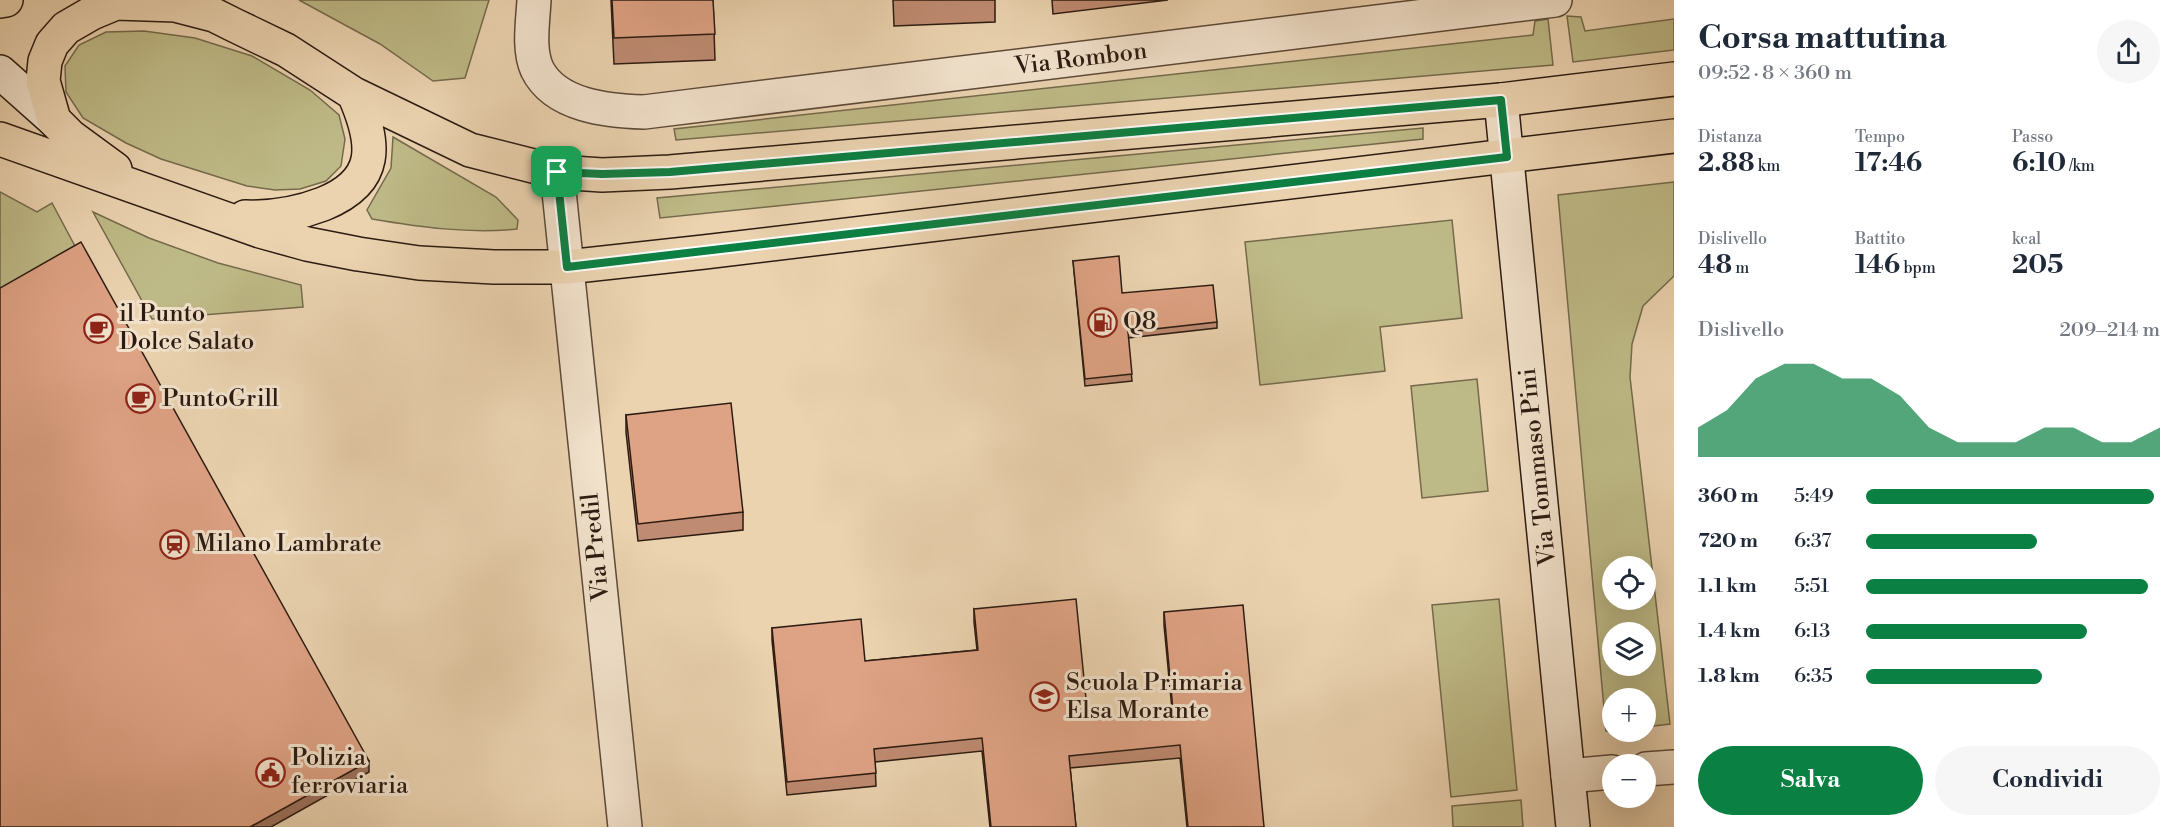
<!DOCTYPE html>
<html lang="it">
<head>
<meta charset="utf-8">
<style>
	:root { --surface:#fff; --page:#f6f6f7; --text:#1f2937; --muted:#747a83; --accent:#0b8043 }
	body { margin:0; font-family:"Libre Bodoni",serif; background:var(--page); color:var(--text); height:100vh; display:flex; flex-direction:column; font-size:22px; white-space:nowrap }
	* { box-sizing:border-box; margin:0 }
	p { font-size:20px; color:var(--muted) }
	.icon { flex:none; width:33px; height:33px; fill:none; stroke:currentColor; stroke-width:2; stroke-linecap:round; stroke-linejoin:round }
	.map { position:relative; flex:1; overflow:hidden }
	.side { display:flex; flex-direction:column; background:var(--surface); width:510px }
	.side>* { flex:none }
	.fabs { position:absolute; left:1602px; top:556px; display:grid; gap:12px }
	.fabs a { display:grid; place-items:center; width:54px; height:54px; border-radius:50%; background:var(--surface); box-shadow:0 6px 24px #0002; font-size:30px }
	.pin { position:absolute; display:grid; place-items:center; width:51px; height:51px; color:#fff; margin:-26px; border-radius:12px; box-shadow:0 3px 9px #0006 }
	.round { display:grid; place-items:center; flex:none; width:63px; height:63px; border-radius:32px; background:var(--page) }
	.overview { display:flex; align-items:center; justify-content:space-between; height:102px; padding:0 24px }
	h1 { font-size:33px; font-weight:700; line-height:45px }
	.figures { display:grid; grid-template-columns:repeat(3,1fr); gap:9px; height:102px; padding:6px 24px }
	.figures div { display:grid; align-content:center }
	.figures b { font-size:26px; font-weight:700 }
	.figures small { font-size:16px; font-weight:400 }
	.figures p { font-size:16px }
	.chart { height:168px; padding:12px 24px }
	.chart p { display:flex; justify-content:space-between }
	.chart svg { width:100%; height:108px; margin-top:6px; fill:var(--accent); opacity:.7 }
	.cta { display:flex; gap:12px; margin-top:auto; padding:12px 24px }
	.cta a { flex:1; height:69px; border-radius:36px; background:var(--accent); color:#fff; font-size:24px; font-weight:700; line-height:69px; text-align:center }
	.cta a+a { background:var(--page); color:var(--text) }
	ul { padding:0 24px; list-style:none; font-size:20px }
	li { display:grid; grid-template-columns:96px 72px 1fr; align-items:center; height:45px }
	li i { height:15px; border-radius:8px; background:var(--accent) }
	main { display:flex; flex:1; min-height:0 }
	.map>svg:first-child { display:block }
</style>
</head>
<body>
<main>
<div class="map">
<svg width="1674" height="827" viewBox="0 0 1674 827">
	<rect width="100%" height="100%" fill="#ebd3b0"/>
	<filter id="stains"><feTurbulence type="fractalNoise" baseFrequency=".00333" numOctaves="4"/><feColorMatrix values="0 0 0 0 .2 0 0 0 0 .09 0 0 0 0 .02 0 0 0 .5 -.17"/></filter>
	<radialGradient id="worn" r=".72"><stop offset=".6" stop-color="#630" stop-opacity="0"/><stop offset="1" stop-color="#630" stop-opacity=".3"/></radialGradient>
	<path fill="#beba87" stroke="#756a4c" stroke-width="1.5" fill-rule="evenodd" d="M299,0H489L465,78L433,81L380,44Z
		M1567,16L1581,17L1585,31L1674,19V50L1573,62Z
		M1548,19L1553,65L676,140L674,129L1533,35L1535,21Z
		M144,31L195,38L252,56L310,90L339,115L345,139L341,166L326,181L300,189L275,190L247,186L161,159L126,143L83,118L66,92L65,66L79,45L106,32Z
		M1423,128V139L660,218L657,198Z
		M393,137L496,197L518,220L517,229C469,234 419,227 372,219L367,210L391,168Z
		M1674,182V276L1643,306L1632,344L1630,377L1670,724L1646,727V699H1612V731H1606L1558,195ZM1612,567H1646V600H1612ZM1612,633H1646V666H1612Z
		M0,192L37,212L52,203L77,250L0,290Z
		M93,212L149,238L218,263L301,285L303,307L152,319Z
		M1452,220L1462,318L1380,327L1385,371L1260,385L1245,242Z
		M1477,379L1488,491L1422,498L1411,386Z
		M1499,599L1517,790L1451,797L1432,605Z
		M1521,800L1523,827H1453L1452,806Z"/>
	<g fill="none" stroke-linecap="round" stroke-linejoin="round">
		<defs>
			<path id="street" d="M534,0C533,21 528,49 537,69C555,106 608,111 644,112L1555,0
				M557,172L625,827
				M1646,769L1674,767
				M1568,776L1612,772"/>
			<path id="secondary" d="M0,72L54,120
				M1501,100L1573,827"/>
			<path id="primary" d="M156,0L214,15L234,25L286,50L354,94L470,150L557,172L602,175L670,172L1501,100L1674,79
				M0,1L6,0
				M0,139L260,231L307,244L358,254L419,263L494,267H567L704,252L1674,136
				M115,169L70,136L54,120L43,81L45,61L52,44L66,28L92,13L116,3L176,5
				M245,217C272,218 297,214 323,204C380,181 376,144 354,94"/>
		</defs>
		<use href="#street" stroke="#5c4939" stroke-width="36"/>
		<use href="#secondary" stroke="#2c1b11" stroke-width="36"/>
		<use href="#primary" stroke="#2c1b11" stroke-width="36"/>
		<use href="#street" stroke="#f2e2cc" stroke-width="33"/>
		<use href="#secondary" stroke="#f2e2cc" stroke-width="33"/>
		<use href="#primary" stroke="#ebd3b0" stroke-width="33"/>
	</g>
	<path fill="#bf8b72" stroke="#2c1b11" stroke-width="1.5" d="M611,0H713L715,60L614,64Z
		M893,0H995V22L894,26Z
		M1052,0H1168L1053,14Z
		M1073,261L1122,293L1217,322V328L1128,338L1132,381L1085,386Z
		M626,415L743,512V530L638,541L626,432Z
		M974,609L1088,719L1172,710L1164,625V612L1264,827H1187L1180,758L1070,768L1076,827H990L982,751L875,762L876,786L787,795L772,640V628L865,661L977,650L974,622Z"/>
	<path fill="#9b715c" stroke="#2c1b11" stroke-width="1.5" d="M369,761V772L271,827H250Z"/>
	<path fill="#dea284" stroke="#2c1b11" stroke-width="1.5" d="M612,0H713L715,34L614,38Z
		M81,242L369,761L250,827H0V288Z
		M1119,256L1122,293L1213,285L1217,322L1128,332L1132,374L1085,379L1073,261Z
		M731,403L743,512L638,524L626,415Z
		M1076,599L1088,719L1173,710L1164,612L1243,605L1264,827H1188L1180,745L1069,756L1076,827H991L982,738L874,749L876,773L787,782L772,628L861,619L865,661L978,650L974,609Z"/>
	<g fill="none" stroke-linecap="round" stroke-linejoin="round">
		<defs>
			<path id="route" d="M1501,100L1507,157L567,267L557,172L602,174L670,172Z"/>
		</defs>
		<use href="#route" stroke="#fff" stroke-width="12"/>
		<use href="#route" stroke="#0b8043" stroke-width="8"/>
	</g>
	<defs>
		<symbol id="fuel-ring" viewBox="-11 -11 22 22"><circle r="9.5" fill="#f2e2cc" stroke="#8f2418" stroke-width="1.5"/><path d="M-5.5-6h7V0h2V4h1.3V-2.5L3-4.5l.8-.8L6-3V5H2.5V1h-1V6h-7ZM-4.2-4.7v3.2H.2V-4.7Z" fill="#8f2418"/></symbol>
		<symbol id="cafe-ring" viewBox="-11 -11 22 22"><circle r="9.5" fill="#f2e2cc" stroke="#8f2418" stroke-width="1.5"/><path d="M-5.5-4.5H6V0H3Q3 3.5 0 3.5H-2.5Q-5.5 3.5-5.5 0ZM3-3.2v2h1.7v-2ZM-6 4.5H4V6H-6Z" fill="#8f2418"/></symbol>
		<symbol id="station-ring" viewBox="-11 -11 22 22"><circle r="9.5" fill="#f2e2cc" stroke="#8f2418" stroke-width="1.5"/><path d="M-3-6H3Q5-6 5-4V2Q5 4 3 4L4.5 6H3L1.5 4h-3L-3 6H-4.5L-3 4Q-5 4-5 2V-4Q-5-6-3-6ZM-3.5-4v3h7v-3ZM-3.5 1v1.5H-2V1ZM2 1v1.5H3.5V1Z" fill="#8f2418"/></symbol>
		<symbol id="school-ring" viewBox="-11 -11 22 22"><circle r="9.5" fill="#f2e2cc" stroke="#8f2418" stroke-width="1.5"/><path d="M0-5L7-2L0 1L-7-2ZM-4 1L0 2.5L4 1V4Q0 6-4 4Z" fill="#8f2418"/></symbol>
		<symbol id="civic-ring" viewBox="-11 -11 22 22"><circle r="9.5" fill="#f2e2cc" stroke="#8f2418" stroke-width="1.5"/><path d="M-.6-6.5H3V-4.5H.6V-3L4-1V1h2V6H-6V1h2V-1L-.6-3ZM-1.2 2.5V6h2.4V2.5Z" fill="#8f2418"/></symbol>
	</defs>
	<g fill-rule="evenodd">
		<use href="#fuel-ring" x="1086" y="306" width="33" height="33"/>
		<use href="#cafe-ring" x="82" y="312" width="33" height="33"/>
		<use href="#cafe-ring" x="124" y="382" width="33" height="33"/>
		<use href="#station-ring" x="158" y="528" width="33" height="33"/>
		<use href="#school-ring" x="1028" y="680" width="33" height="33"/>
		<use href="#civic-ring" x="254" y="756" width="33" height="33"/>
	</g>
	<g text-anchor="middle" dominant-baseline="central" stroke-width="6" stroke-linejoin="round" paint-order="stroke">
		<g font-size="24" fill="#2c1b11" stroke="#f2e2cc">
			<text transform="translate(1081 59) rotate(-7)">Via Rombon</text>
			<text transform="translate(1538 467) rotate(-96)">Via Tommaso Pini</text>
			<text transform="translate(596 547) rotate(-96)">Via Predil</text>
		</g>
		<g font-size="24" fill="#2c1b11" stroke="#f2e2cc" text-anchor="start">
			<text x="119" y="314">il Punto<tspan x="119" dy="28">Dolce Salato</tspan></text>
			<text x="1123" y="322">Q8</text>
			<text x="162" y="399">PuntoGrill</text>
			<text x="195" y="544">Milano Lambrate</text>
			<text x="1066" y="683">Scuola Primaria<tspan x="1066" dy="28">Elsa Morante</tspan></text>
			<text x="291" y="758">Polizia<tspan x="291" dy="28">ferroviaria</tspan></text>
		</g>
	</g>
	<rect width="100%" height="100%" filter="url(#stains)"/>
	<rect width="100%" height="100%" fill="url(#worn)"/>
</svg>
<div class="fabs">
<a><svg class="icon" aria-label="locate" viewBox="0 0 24 24"><circle cx="12" cy="12" r="6"/><path d="M12 2v4M12 18v4M2 12h4M18 12h4"/></svg></a>
<a><svg class="icon" aria-label="layers" viewBox="0 0 24 24"><path d="M12 4l9 5-9 5-9-5zM3 14l9 5 9-5"/></svg></a>
<a>+</a>
<a>−</a>
</div>
<div class="pin" style="left:557px;top:172px;background:#1e9e55"><svg class="icon" aria-label="arrive" viewBox="0 0 24 24"><path d="M6 21V4h12l-3 4 3 4H6"/></svg></div>
</div>
<section class="side">
<div class="overview"><div><h1>Corsa mattutina</h1><p>09:52 · 8 × 360 m</p></div><a class="round"><svg class="icon" aria-label="share" viewBox="0 0 24 24"><path d="M12 15V3M7 8l5-5 5 5M5 13v7h14v-7"/></svg></a></div>
<div class="figures">
<div><p>Distanza</p><b>2.88<small> km</small></b></div>
<div><p>Tempo</p><b>17:46</b></div>
<div><p>Passo</p><b>6:10<small> /km</small></b></div>
</div>
<div class="figures">
<div><p>Dislivello</p><b>48<small> m</small></b></div>
<div><p>Battito</p><b>146<small> bpm</small></b></div>
<div><p>kcal</p><b>205</b></div>
</div>
<div class="chart"><p><span>Dislivello</span>209–214 m</p>
<svg viewBox="0 0 160 44" preserveAspectRatio="none"><path d="M0 44V32L10 25L20 12L30 6L40 6L50 12L60 12L70 19L80 32L90 38L100 38L110 38L120 32L130 32L140 38L150 38L160 32V44z"/></svg>
</div>
<ul>
<li><b>360 m</b>5:49<i style="width:98%"></i></li>
<li><b>720 m</b>6:37<i style="width:58%"></i></li>
<li><b>1.1 km</b>5:51<i style="width:96%"></i></li>
<li><b>1.4 km</b>6:13<i style="width:75%"></i></li>
<li><b>1.8 km</b>6:35<i style="width:60%"></i></li>
</ul>
<div class="cta"><a>Salva</a><a>Condividi</a></div>
</section>
</main>
</body>
</html>
